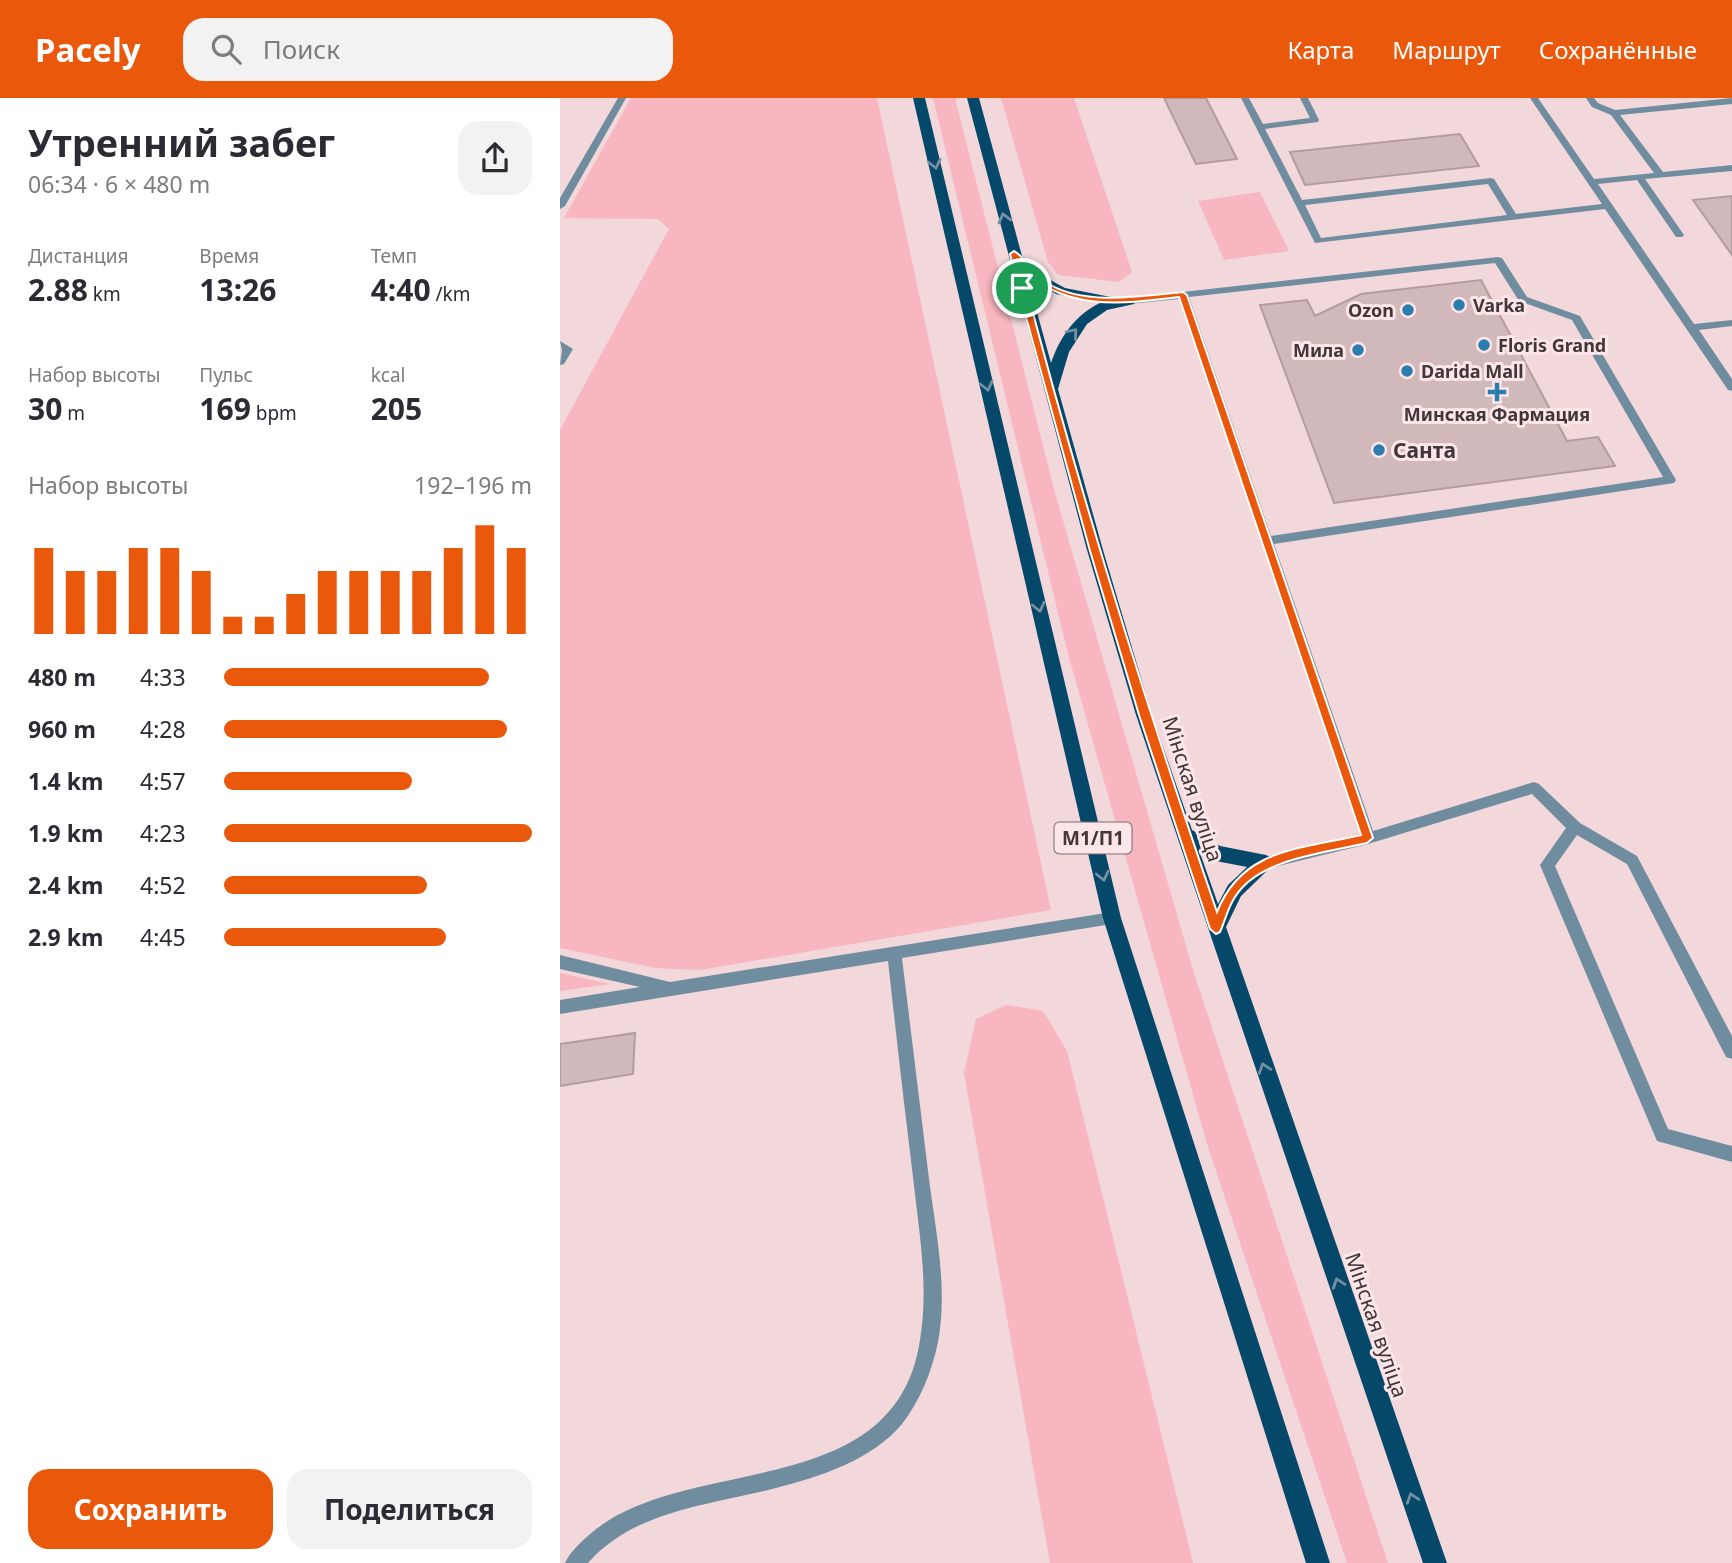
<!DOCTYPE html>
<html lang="ru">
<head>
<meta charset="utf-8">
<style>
	:root { --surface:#fff; --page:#f2f2f3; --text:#2b2b33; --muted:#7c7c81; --accent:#ea580c }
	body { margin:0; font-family:"Noto Sans",sans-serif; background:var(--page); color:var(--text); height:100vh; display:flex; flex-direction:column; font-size:26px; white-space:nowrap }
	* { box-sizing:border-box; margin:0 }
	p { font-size:23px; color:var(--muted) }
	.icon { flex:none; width:38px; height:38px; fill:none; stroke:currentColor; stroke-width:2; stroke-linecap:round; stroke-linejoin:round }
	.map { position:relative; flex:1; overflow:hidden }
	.details { display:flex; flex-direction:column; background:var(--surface); width:560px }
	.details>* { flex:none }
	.pin { position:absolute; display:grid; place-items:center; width:60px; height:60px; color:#fff; margin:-30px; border:4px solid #fff; border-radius:50%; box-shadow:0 2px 7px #0007 }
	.round { display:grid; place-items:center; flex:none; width:74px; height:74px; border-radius:21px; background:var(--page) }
	.head { display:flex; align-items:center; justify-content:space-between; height:119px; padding:0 28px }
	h1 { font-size:38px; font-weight:700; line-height:52px }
	.stats { display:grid; grid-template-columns:repeat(3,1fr); gap:10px; height:119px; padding:7px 28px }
	.stats div { display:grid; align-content:center }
	.stats b { font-size:30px; font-weight:700 }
	.stats small { font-size:19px; font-weight:400 }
	.stats p { font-size:19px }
	.chart { height:196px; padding:14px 28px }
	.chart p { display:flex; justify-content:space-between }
	.chart svg { width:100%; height:126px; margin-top:7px; stroke:var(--accent); stroke-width:6 }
	.cta { display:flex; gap:14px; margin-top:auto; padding:14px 28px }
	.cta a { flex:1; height:80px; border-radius:21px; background:var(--accent); color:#fff; font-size:28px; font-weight:700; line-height:80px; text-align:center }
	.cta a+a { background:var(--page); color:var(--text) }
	ul { padding:0 28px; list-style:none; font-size:23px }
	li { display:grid; grid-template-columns:112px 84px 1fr; align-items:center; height:52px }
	li i { height:18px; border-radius:9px; background:var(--accent) }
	header { display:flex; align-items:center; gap:42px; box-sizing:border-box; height:98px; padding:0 35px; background:var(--accent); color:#fff }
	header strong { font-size:33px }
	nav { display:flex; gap:38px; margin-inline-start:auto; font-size:24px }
	.search { width:490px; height:63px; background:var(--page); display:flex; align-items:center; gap:18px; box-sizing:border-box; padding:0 24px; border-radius:21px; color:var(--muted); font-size:26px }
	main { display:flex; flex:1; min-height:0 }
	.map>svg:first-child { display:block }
</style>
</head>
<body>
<header>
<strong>Pacely</strong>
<div class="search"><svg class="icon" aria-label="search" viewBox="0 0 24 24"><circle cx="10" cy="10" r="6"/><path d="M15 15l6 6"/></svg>Поиск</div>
<nav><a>Карта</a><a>Маршрут</a><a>Сохранённые</a></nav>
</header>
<main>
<section class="details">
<div class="head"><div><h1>Утренний забег</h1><p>06:34 · 6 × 480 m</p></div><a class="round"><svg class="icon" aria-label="share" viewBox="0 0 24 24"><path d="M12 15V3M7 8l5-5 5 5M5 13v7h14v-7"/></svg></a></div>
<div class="stats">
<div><p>Дистанция</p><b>2.88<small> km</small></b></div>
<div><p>Время</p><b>13:26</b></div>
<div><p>Темп</p><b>4:40<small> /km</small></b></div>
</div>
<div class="stats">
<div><p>Набор высоты</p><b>30<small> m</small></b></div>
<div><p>Пульс</p><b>169<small> bpm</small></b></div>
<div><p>kcal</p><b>205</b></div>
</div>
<div class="chart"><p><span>Набор высоты</span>192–196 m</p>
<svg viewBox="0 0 160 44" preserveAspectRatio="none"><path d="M5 44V14M15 44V22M25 44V22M35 44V14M45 44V14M55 44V22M65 44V38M75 44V38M85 44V30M95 44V22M105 44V22M115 44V22M125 44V22M135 44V14M145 44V6M155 44V14"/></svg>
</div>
<ul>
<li><b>480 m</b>4:33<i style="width:86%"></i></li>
<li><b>960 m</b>4:28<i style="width:92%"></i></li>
<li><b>1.4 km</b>4:57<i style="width:61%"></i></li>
<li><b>1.9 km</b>4:23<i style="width:100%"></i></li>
<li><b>2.4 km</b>4:52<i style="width:66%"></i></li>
<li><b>2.9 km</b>4:45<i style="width:72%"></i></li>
</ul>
<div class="cta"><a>Сохранить</a><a>Поделиться</a></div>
</section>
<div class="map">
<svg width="1172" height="1465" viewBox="0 0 1172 1465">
	<rect width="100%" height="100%" fill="#f2d7db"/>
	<path fill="#f7b6c0" d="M71,0H317L491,812L140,872L95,870L0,850V332L109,131L98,121L4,120Z
		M373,0H395L495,395L633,872L828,1465H787L647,1046L508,556Z
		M441,0H514L572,174L559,184L498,177L488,164Z
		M700,94L729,153L664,162L638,103Z
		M0,875L50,886L0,893Z
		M446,907L483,913L507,953L633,1465H490L404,975L416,921Z"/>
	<path fill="#d1b8bb" stroke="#b49b9e" stroke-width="2" d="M604,0H646L677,61L636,66Z
		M900,36L919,68L745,87L730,54Z
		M1172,98V157L1133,102Z
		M921,182L1007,343L1038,339L1055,368L774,405L700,207L747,202L755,218L801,196Z
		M75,935L73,976L0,988V946Z"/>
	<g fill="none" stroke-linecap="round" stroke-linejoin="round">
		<path fill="#708da0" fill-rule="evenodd" d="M58,0H66L5,108L0,111V100Z
			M681,0H689L703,26L750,20L740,0H748L759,22L758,24L705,31L742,102L931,80L934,81L956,116L1042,106L970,0H978L1034,81L1094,75L1051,17L1032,9L1026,0H1034L1038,5L1055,12L1172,0V6L1060,17L1103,74L1172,67V73L1085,81L1124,137L1122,139H1116L1077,82L1038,86L1134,226L1172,222V228L1139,232L1172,281V293L1168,292L1045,111L755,145ZM928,86L947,117L761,140L745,107Z
			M938,159L942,160L967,199L1020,218L1116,382L1114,385L714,446L813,733L974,684L979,686L1020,725L1077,758L1172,938V961L1166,959L1067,766L1017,737L995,768L1108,1031L1172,1048V1064L1097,1043L980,767L1006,730L972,696L808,746L706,771L701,769L699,765L701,761L706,759L800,736L619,201L569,206L564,203L569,200ZM935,165L959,203L1012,222L1103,379L711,438L629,199Z
			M0,243L13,251L4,266L0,267L2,252Z
			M552,814L557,815L559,820L557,825L552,826L342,860C351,934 360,1008 369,1081C376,1135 388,1191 378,1244C372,1273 360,1303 342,1326C312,1362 259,1379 216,1390C151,1407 74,1412 28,1465H5C10,1454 20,1445 29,1437C122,1354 335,1408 360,1242C369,1187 359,1134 353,1079C344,1007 336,935 328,863L0,916V902L80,889L0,871V857L110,884Z"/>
		<path fill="#06486a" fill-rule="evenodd" d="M353,0H365L561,820L770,1465H746L543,820Z
			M407,0H419L462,158L481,177L505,190L561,201L569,199L575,203L574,206L547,212L527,226L509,254L498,291L543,452L592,617L632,732L660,748L706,757L712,760L715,765L681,798L666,829L887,1465H863L576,617L527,452ZM467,178L496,196L540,205C515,217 500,239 491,265ZM640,755L656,763L687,769L668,787L658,806Z"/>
	</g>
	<defs><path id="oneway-chevron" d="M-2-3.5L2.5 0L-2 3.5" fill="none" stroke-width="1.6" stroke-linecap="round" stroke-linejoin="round" transform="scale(1.75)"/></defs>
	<g stroke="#758fa3">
		<use href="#oneway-chevron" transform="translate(375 66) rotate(77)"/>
		<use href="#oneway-chevron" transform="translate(444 120) rotate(-105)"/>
		<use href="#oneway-chevron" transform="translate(513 235) rotate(-50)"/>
		<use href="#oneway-chevron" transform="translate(427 288) rotate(77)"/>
		<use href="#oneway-chevron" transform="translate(479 509) rotate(77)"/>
		<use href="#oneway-chevron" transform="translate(543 778) rotate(77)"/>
		<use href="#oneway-chevron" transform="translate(704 970) rotate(-109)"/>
		<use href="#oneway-chevron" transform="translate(778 1185) rotate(-109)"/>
		<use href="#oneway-chevron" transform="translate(852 1400) rotate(-109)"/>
	</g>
	<path fill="#ea580c" stroke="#fff" stroke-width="2" fill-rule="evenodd" d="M454,153C467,161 475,177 489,186C525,208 583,198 623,194L627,197L813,740L807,745C766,755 699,760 675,799C668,809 665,823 660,834L656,836L650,831L579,617L530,453L458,190L450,156ZM461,169C503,214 563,206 619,199L801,737C741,751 682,750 657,814C584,601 517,387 461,169Z"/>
	<g fill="#2a7eaf" stroke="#fce6e9" stroke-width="2.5">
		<circle cx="899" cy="207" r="7"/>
		<circle cx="848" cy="212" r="7"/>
		<circle cx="924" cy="247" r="7"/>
		<circle cx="798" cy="252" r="7"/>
		<circle cx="847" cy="273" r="7"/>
		<path d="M933.5 283.5h7v7h7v7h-7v7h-7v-7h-7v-7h7z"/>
		<circle cx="819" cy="352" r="7"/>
	</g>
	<g text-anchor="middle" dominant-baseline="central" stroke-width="6" stroke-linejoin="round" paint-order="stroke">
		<g font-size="18" font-weight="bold" fill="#413638" stroke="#fce6e9" text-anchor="start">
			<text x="913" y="207">Varka</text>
			<text x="834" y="212" text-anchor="end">Ozon</text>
			<text x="938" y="247">Floris Grand</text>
			<text x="784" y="252" text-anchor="end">Мила</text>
			<text x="861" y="273">Darida Mall</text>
			<text x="937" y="316" text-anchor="middle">Минская Фармация</text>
		</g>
		<rect fill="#fce6e9" stroke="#796b6d" stroke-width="2" x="494.5" y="724.5" width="77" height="31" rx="5"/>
		<g font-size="19" font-weight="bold" fill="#413638">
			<text x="533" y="740">М1/П1</text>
		</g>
		<g font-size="21" font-weight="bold" fill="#413638" stroke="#fce6e9" text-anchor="start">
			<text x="833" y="352">Санта</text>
		</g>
		<g font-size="21" fill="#413638" stroke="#fce6e9">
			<text transform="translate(633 691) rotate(72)">Мінская вуліца</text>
			<text transform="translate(817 1227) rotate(71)">Мінская вуліца</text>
		</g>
	</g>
</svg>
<div class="pin" style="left:462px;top:190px;background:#1e9e55"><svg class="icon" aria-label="arrive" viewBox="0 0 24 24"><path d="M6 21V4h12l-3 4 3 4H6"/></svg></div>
</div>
</main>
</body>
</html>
